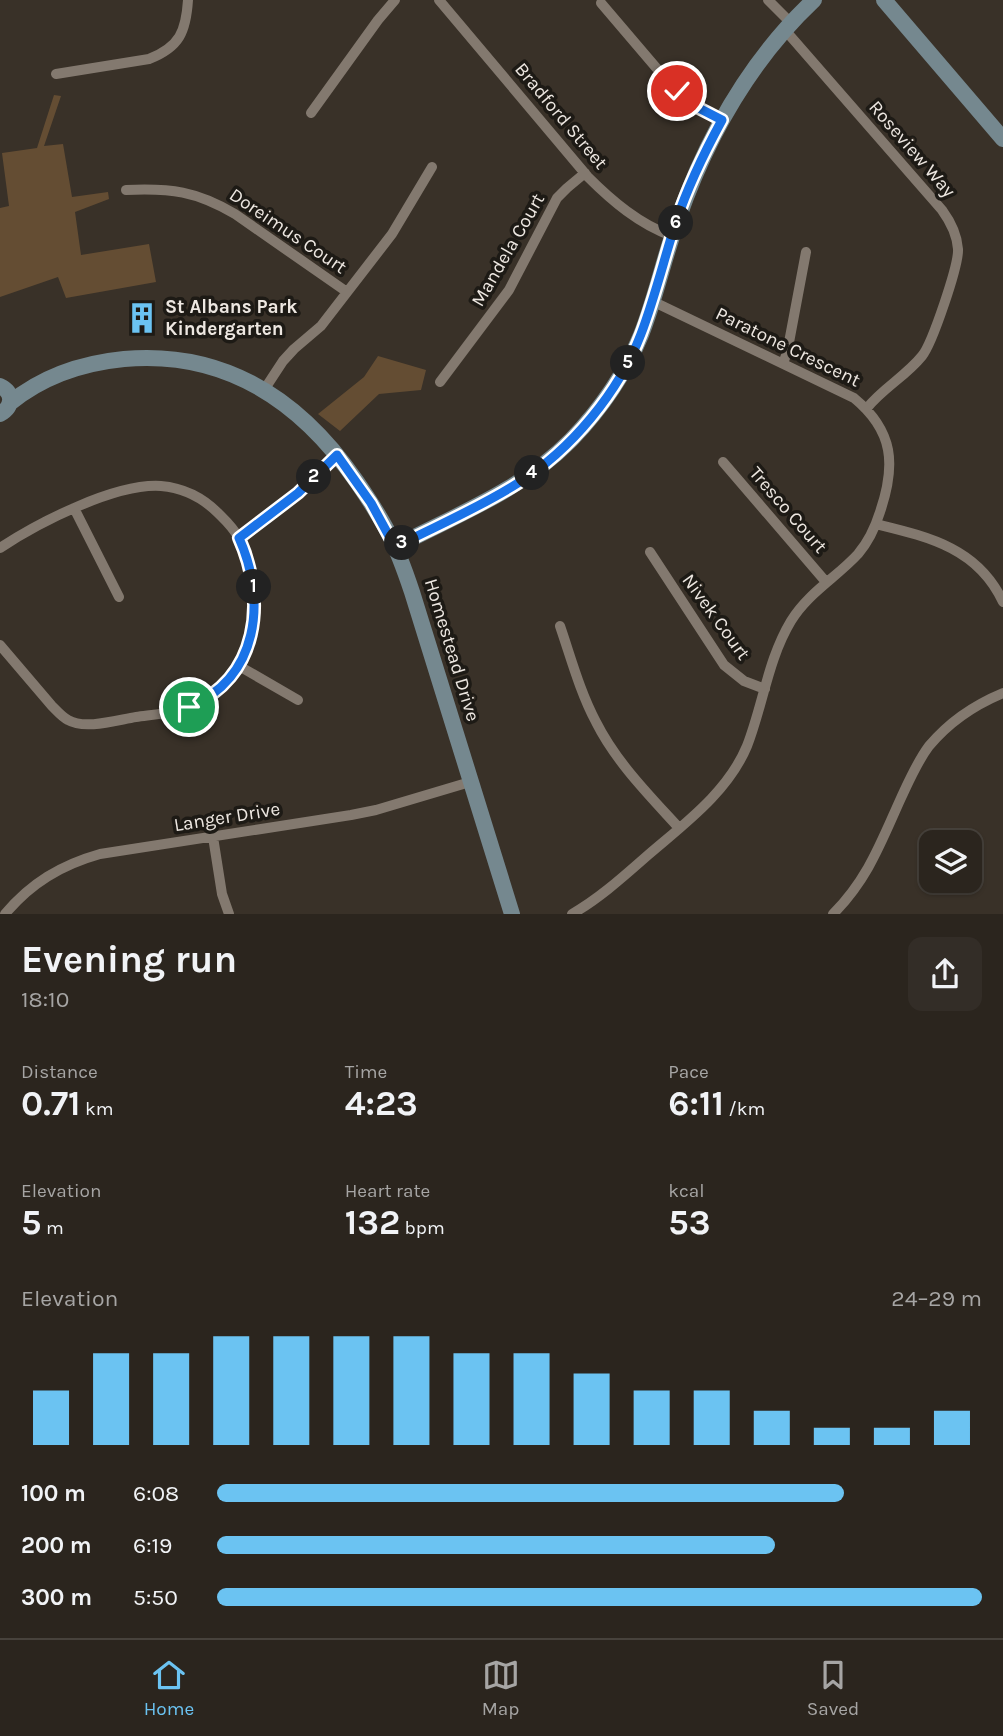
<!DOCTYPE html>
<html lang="en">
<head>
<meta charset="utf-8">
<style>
	:root { --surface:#2b251e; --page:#332d27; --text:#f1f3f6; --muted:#a6a5a4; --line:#47423c; --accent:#6bc3f2 }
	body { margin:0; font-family:Karla,sans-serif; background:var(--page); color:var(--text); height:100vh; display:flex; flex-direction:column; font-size:26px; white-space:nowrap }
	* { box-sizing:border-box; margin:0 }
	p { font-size:23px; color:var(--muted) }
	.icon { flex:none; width:38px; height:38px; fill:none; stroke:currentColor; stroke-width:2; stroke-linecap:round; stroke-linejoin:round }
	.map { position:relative; height:914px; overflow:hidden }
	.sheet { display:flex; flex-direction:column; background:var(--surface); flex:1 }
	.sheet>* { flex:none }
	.controls { position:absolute; left:919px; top:830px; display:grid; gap:14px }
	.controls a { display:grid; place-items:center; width:63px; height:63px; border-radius:14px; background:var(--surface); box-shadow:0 2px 5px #0004,0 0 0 2px var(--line); font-size:35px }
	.pin { position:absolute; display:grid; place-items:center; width:60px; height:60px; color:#fff; margin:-30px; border:4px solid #fff; border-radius:50%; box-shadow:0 2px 7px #0007 }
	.km { position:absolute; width:35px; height:35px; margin:-18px; border-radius:50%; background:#222; color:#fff; font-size:19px; line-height:35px; text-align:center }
	.round { display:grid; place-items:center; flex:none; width:74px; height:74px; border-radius:14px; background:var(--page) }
	.overview { display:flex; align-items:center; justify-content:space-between; height:119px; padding:0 21px }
	h1 { font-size:38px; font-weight:700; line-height:52px }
	.stats { display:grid; grid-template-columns:repeat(3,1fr); gap:10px; height:119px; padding:7px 21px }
	.stats div { display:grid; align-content:center }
	.stats b { font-size:35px; font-weight:700 }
	.stats small { font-size:19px; font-weight:400 }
	.stats p { font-size:19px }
	.chart { height:196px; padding:14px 21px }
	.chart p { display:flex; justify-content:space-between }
	.chart svg { width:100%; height:126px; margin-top:7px; stroke:var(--accent); stroke-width:6 }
	ul { padding:0 21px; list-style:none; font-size:23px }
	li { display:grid; grid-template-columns:112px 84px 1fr; align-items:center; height:52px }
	li i { height:18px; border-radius:9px; background:var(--accent) }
	.tabs { display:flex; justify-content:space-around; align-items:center; height:98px; border-top:2px solid var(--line); background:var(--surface); font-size:19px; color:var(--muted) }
	.tabs a { display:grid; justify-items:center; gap:4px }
	.tabs .selected { color:var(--accent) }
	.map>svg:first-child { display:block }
</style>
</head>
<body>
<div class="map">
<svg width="1003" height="914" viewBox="0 0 1003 914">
	<rect width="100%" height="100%" fill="#393128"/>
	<path fill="#644d33" d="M54,95L61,96L44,146L63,144L72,197L108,192L109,199L75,212L81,255L149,244L156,282L66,298L58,277L0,297V208L9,206L2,153L37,148Z
		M378,356L426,370L421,390L379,394L340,431L318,414L364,377Z"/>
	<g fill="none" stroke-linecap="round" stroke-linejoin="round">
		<path stroke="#83796f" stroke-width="10" d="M439,0L588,177C612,201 639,224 672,236
			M768,0L791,23
			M601,3L676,91L687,102L722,120
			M785,30L942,210C950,221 957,234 958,249C959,265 932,344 922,356C906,376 883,388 867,408
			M56,74L149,59C180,47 186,31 188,0
			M311,113L378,20L395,0
			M126,190C171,188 196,191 235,214L347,292
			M783,363L787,353L806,252
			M440,382L509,290L557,198L567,188L585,173
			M264,390L283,361L294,349L321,326L392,234L432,167
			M723,462L826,582
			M74,508L119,597
			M876,524C929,537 978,548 1003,602
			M239,538L298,493L337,455
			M0,548C38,523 115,483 161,486C184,488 202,497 218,513C225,520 233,527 238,537C269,590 258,669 203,701C183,713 158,714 136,717C117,720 85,730 68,720C62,717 57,711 52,706L0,645
			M650,552L724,665L744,681L765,689
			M560,626C571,658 580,692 596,722C616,762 649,795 679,828
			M239,666L298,700
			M213,837L222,894L229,914
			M5,914C31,883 61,865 100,854L351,815L376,810L470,782
			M572,914C600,898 624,876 648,855C684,824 728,792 747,746C763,705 768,659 791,621C808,593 837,577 858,554C869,541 875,528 880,512C896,465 894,431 854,398L652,301
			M833,914C868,879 881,842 901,798C909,781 917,762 929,746C949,722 974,705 1003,693"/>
		<path stroke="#75888f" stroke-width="16" d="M884,0L1003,139
			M0,386C14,392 13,407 0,414
			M10,403C42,377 83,363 124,359C226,350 301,401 357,482C368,498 379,515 388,532C398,551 405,571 412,592L512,914
			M395,547C456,515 522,490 571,440C600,410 625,374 641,335C656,297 664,257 678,219C707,137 750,60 814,0"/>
	</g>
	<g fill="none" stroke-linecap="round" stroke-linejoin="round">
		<defs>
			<path id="route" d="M189,707C259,678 267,600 239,538L298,493L337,455L371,503L395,547C436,526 479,508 518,483C571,450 619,392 641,334C655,297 664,259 676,222C688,186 704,153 722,120L687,102L677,91"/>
		</defs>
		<use href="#route" stroke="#fff" stroke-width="14"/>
		<use href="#route" stroke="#1a73e8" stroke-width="9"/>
	</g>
	<defs>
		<symbol id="building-bare" viewBox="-9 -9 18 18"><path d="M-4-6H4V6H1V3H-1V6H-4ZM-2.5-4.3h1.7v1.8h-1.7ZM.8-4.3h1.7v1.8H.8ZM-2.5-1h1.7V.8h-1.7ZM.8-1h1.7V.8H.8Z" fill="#6bc3f2" stroke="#1d1a15" stroke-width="2.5" paint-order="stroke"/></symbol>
	</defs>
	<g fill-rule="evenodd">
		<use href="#building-bare" x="120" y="296" width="44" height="44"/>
	</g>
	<g text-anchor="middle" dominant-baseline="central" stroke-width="7" stroke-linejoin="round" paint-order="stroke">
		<g font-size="19" fill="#ede7e1" stroke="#1d1a15">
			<text transform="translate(561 116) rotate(50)">Bradford Street</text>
			<text transform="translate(912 149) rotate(49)">Roseview Way</text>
			<text transform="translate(288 231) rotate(34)">Doreimus Court</text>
			<text transform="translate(508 250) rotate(-60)">Mandela Court</text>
			<text transform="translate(788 347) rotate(26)">Paratone Crescent</text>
			<text transform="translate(788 510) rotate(49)">Tresco Court</text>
			<text transform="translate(716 617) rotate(54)">Nivek Court</text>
			<text transform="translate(452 650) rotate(73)">Homestead Drive</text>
			<text transform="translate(227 817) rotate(-9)">Langer Drive</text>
		</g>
		<g font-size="19" font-weight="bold" fill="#ede7e1" stroke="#1d1a15" text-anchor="start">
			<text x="165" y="307">St Albans Park<tspan x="165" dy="22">Kindergarten</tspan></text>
		</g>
	</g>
</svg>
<div class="controls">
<a><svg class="icon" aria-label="layers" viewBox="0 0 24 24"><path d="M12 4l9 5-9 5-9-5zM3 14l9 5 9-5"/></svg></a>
</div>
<div class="pin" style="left:189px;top:707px;background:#1e9e55"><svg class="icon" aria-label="arrive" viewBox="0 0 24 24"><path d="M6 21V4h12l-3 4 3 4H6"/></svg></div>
<div class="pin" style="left:677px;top:91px;background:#d93025"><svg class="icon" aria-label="check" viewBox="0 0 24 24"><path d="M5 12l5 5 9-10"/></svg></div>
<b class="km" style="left:254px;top:587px">1</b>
<b class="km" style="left:314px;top:477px">2</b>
<b class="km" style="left:402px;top:543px">3</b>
<b class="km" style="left:532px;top:473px">4</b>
<b class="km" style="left:628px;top:363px">5</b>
<b class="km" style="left:676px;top:223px">6</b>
</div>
<section class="sheet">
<div class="overview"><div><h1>Evening run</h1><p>18:10</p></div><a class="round"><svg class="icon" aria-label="share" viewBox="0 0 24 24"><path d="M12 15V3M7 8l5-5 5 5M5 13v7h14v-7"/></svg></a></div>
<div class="stats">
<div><p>Distance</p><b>0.71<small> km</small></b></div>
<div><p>Time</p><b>4:23</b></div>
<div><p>Pace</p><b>6:11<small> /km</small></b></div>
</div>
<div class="stats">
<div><p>Elevation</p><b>5<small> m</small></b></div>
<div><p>Heart rate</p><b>132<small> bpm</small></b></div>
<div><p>kcal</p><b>53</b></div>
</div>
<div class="chart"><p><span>Elevation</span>24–29 m</p>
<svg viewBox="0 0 160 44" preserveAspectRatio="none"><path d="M5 44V25M15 44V12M25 44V12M35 44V6M45 44V6M55 44V6M65 44V6M75 44V12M85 44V12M95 44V19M105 44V25M115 44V25M125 44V32M135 44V38M145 44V38M155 44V32"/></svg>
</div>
<ul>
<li><b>100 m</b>6:08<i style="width:82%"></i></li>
<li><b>200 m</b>6:19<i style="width:73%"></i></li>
<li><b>300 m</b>5:50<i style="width:100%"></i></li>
</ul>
</section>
<nav class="tabs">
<a class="selected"><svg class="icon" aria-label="home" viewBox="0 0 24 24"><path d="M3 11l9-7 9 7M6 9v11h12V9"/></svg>Home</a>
<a><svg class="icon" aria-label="map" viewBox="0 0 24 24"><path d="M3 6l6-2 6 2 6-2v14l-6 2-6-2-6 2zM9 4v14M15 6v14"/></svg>Map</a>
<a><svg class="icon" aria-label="saved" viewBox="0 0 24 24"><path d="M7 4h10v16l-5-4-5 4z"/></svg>Saved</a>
</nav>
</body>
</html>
